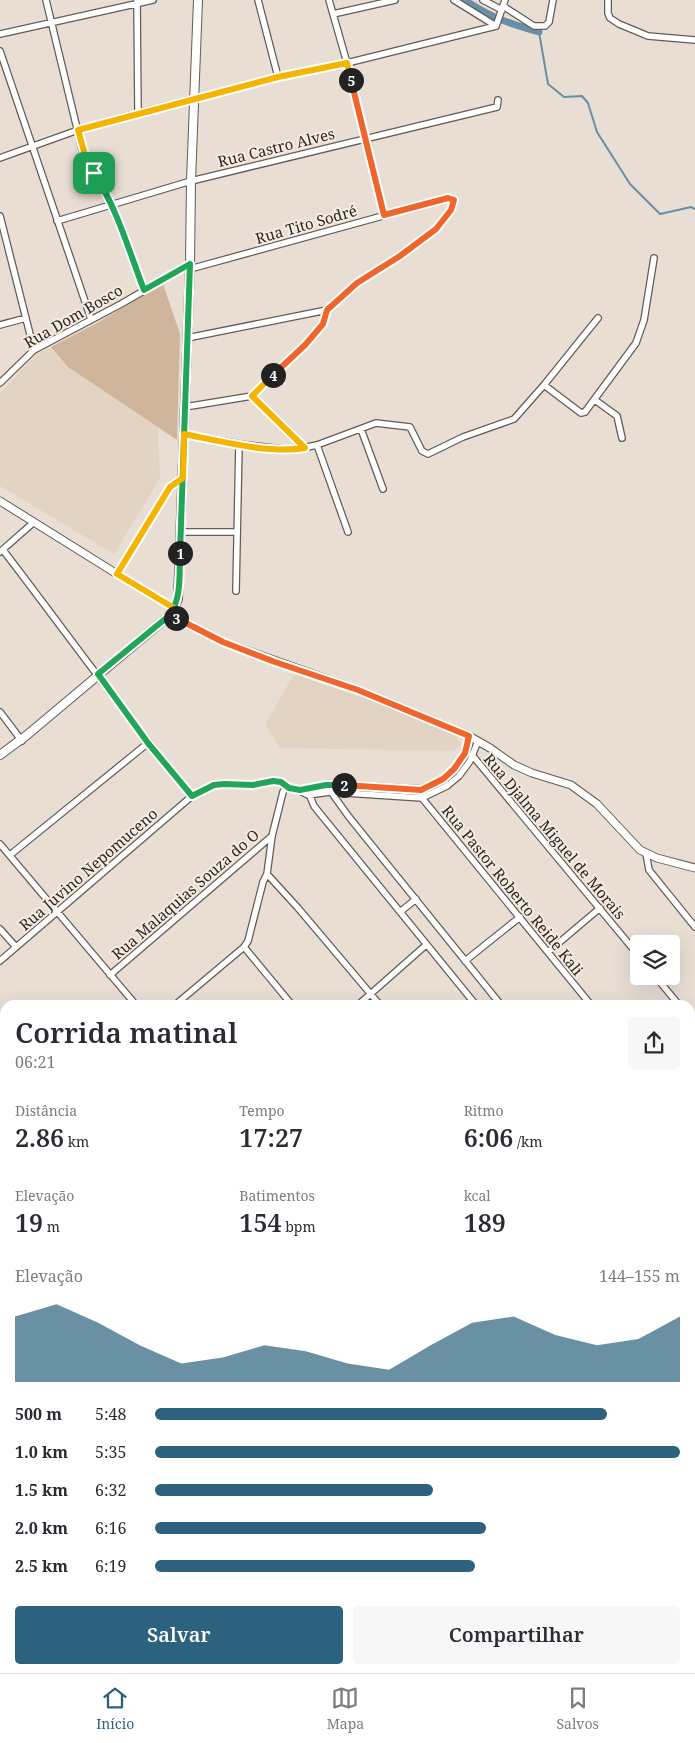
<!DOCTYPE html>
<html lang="pt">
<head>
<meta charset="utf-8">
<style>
	:root { --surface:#fff; --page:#f7f7f7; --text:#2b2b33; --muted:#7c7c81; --line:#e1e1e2; --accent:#2c627d }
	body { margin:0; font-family:"Noto Serif",serif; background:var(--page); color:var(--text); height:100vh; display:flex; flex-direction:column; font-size:19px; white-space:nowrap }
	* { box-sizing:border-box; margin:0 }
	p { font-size:16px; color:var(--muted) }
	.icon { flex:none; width:28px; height:28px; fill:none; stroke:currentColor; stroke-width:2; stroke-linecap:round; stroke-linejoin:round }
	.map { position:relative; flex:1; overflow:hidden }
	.sheet { position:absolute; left:0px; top:1000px; width:695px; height:674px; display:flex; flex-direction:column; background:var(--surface); border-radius:15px 15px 0 0; box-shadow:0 5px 20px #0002 }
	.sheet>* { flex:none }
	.buttons { position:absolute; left:630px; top:935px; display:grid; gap:10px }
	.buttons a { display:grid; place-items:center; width:50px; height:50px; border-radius:5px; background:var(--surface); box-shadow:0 5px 20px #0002; font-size:25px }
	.pin { position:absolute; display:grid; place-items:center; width:42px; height:42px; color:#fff; margin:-21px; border-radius:10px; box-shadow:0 2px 8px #0006 }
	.km { position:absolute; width:25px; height:25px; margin:-12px; border-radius:50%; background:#222; color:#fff; font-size:14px; line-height:25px; text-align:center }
	.round { display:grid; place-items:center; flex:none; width:52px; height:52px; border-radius:5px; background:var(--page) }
	.head { display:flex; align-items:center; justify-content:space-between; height:85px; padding:0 15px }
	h1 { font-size:28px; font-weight:600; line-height:38px }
	.metrics { display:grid; grid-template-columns:repeat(3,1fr); gap:8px; height:85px; padding:5px 15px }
	.metrics div { display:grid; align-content:center }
	.metrics b { font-size:25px; font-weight:600 }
	.metrics small { font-size:14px; font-weight:400 }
	.metrics p { font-size:14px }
	.chart { height:140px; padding:10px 15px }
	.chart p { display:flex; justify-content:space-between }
	.chart svg { width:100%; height:90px; margin-top:5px; fill:var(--accent); opacity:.7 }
	.action { display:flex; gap:10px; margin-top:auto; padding:10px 15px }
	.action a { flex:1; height:58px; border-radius:5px; background:var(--accent); color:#fff; font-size:20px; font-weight:600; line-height:58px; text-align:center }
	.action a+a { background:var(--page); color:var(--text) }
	ul { padding:0 15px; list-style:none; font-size:16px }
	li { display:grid; grid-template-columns:80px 60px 1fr; align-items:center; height:38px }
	li i { height:12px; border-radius:6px; background:var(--accent) }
	.tabs { display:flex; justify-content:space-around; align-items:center; height:70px; border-top:1px solid var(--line); background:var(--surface); font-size:14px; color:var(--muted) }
	.tabs a { display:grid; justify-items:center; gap:2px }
	.tabs .current { color:var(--accent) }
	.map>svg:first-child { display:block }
</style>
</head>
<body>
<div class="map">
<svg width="695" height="1673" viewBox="0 0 695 1673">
	<rect width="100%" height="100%" fill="#e8ded4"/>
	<path fill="#e3d3c3" d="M51,347L68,367L158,428L160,478L114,554L0,486V393L37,354Z
		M294,674L395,709L456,736L461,745L454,751L280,748L265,725Z"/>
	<path fill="#ceb59c" d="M163,284L180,334L177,440L68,367L51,347L97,323Z
		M5,1554V1613L0,1617V1558Z"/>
	<path fill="#bc9e81" d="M695,1330V1612L690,1609V1334Z
		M238,1669H352L357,1673H237Z"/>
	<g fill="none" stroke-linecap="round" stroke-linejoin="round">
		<path stroke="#688fa5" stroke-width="2" d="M539,32L548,84L564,97L582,96L588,103L597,132L630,184L660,214L691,207L695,209"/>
		<path stroke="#688fa5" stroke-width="7" d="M465,0C489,17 511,24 539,32"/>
		<defs>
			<path id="minor" d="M46,0L82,149C88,166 100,180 107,196C121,227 132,259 144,290
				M137,0L138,113
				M258,0L278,77
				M329,0L347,63L384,215
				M454,0L496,26
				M483,0L502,10
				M608,0V13L610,18L619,24L648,36L695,40
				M503,6L534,26H545L549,22L553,0
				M333,14L395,0
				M496,26L505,0
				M0,34L153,0
				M0,51L91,319
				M0,158L78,130L138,113L278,77L347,63L496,26
				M0,216L34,350
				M57,221L191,181L497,107L498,100
				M190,269L448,198L454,200L451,209L436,229L400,256L357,283L327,310L323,324L305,345L252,396
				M0,325L26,318
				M187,338L327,310
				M0,383L34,350L121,304L190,264
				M544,385L581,413L585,412L636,343L644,320L654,258
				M252,396L305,448
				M595,400L617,416L622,438
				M185,407L252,396
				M361,429L383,489
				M184,434L239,444L292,450L317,445L376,423L410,427L422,451L428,454L463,437L514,419L544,385L598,318
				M317,445L348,532
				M181,532H237
				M3,550C66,632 126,717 192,796
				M0,552L33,523
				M117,574L170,487L183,478
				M236,591L239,444
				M0,712L22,741
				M472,755L639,956
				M326,785L349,817L501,1005
				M307,789L314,806L322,816L476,1005
				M421,789L422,798L591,1005
				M305,790L337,784L421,789L443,779L454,769L465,753L469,736
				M308,795L330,792L422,798L447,786L459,776L470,761L478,741
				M0,844L136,1005
				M646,853L649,870L695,927
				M10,855L148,743
				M267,874L298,908L380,1005
				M400,912L416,899
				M0,929L16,947
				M244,947L292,1005
				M548,952L600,908
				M0,961L192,796L214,785H253L273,781L281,782L286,787L300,791L308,795
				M465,961L520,917
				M110,975L272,836L283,792L286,787
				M655,976L679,1005
				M175,1005L244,947L248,941L263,882L267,874L272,836
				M358,1005L426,945
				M690,1019L695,1025
				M0,1120L5,1116
				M690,1148L695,1144
				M690,1232L695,1227
				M690,1264L695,1265
				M690,1329L695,1325
				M171,1669L178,1673
				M368,1669L373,1673
				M472,1669L477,1673
				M672,1669L681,1673
				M406,1673L407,1669
				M457,1673V1669
				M481,1673L483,1669
				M522,1673L529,1669
				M587,1673L589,1669
				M627,1673L629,1669"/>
			<path id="tertiary" d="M0,501L117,574L174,608
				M170,615L223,642L358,690L469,736L490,748L514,765L532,773L571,785L597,804L640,850L657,858L695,868
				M690,1034L695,1029
				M690,1057L695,1053
				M0,1485L5,1491
				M0,1502L5,1508
				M130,1669L134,1673
				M165,1673L167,1669"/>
			<path id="secondary" d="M0,755L27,735L170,615L178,599L190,264L191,181L198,0"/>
			<path id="primary" d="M0,1044L5,1050
				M0,1062L5,1068"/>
			<path id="trunk" d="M690,1649L695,1651
				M690,1663L695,1666
				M92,1673L95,1669
				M110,1673L112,1669"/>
		</defs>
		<use href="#minor" stroke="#645b53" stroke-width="8"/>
		<use href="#tertiary" stroke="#645b53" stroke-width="9"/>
		<use href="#secondary" stroke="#645b53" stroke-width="10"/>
		<use href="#primary" stroke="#645b53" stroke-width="11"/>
		<use href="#trunk" stroke="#645b53" stroke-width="11"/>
		<use href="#minor" stroke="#fff" stroke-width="5.5"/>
		<use href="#tertiary" stroke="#fff" stroke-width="7"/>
		<use href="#secondary" stroke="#fff" stroke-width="8"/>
		<use href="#primary" stroke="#fff" stroke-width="9"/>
		<use href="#trunk" stroke="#fff" stroke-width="9"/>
	</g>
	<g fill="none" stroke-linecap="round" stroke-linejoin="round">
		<defs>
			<path id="split-1" d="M94,173C117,208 129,251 144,290L190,264L180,553"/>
			<path id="split-2" d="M180,553C179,575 182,596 170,615L98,674L148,743L192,796L214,785L224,784L253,785L273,781L281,782L289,788L300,790L326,785H344"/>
			<path id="split-3" d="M176,618L223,642L275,662L358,690L469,736L465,753L454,769L443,779L421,790L344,785"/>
			<path id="split-4" d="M176,618L170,615L174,608L117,574L170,487L183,478L184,434C220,441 269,454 305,448L252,396L273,375"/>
			<path id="split-5" d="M273,375L305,345L323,324L327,310L357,283L400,256L436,229L451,210L454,200L448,198L384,215L351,80"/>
			<path id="split-6" d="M94,173L87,162L78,130L278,77L347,63L351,80"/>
		</defs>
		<use href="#split-1" stroke="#fff" stroke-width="10"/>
		<use href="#split-2" stroke="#fff" stroke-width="10"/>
		<use href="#split-3" stroke="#fff" stroke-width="10"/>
		<use href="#split-4" stroke="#fff" stroke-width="10"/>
		<use href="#split-5" stroke="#fff" stroke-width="10"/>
		<use href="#split-6" stroke="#fff" stroke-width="10"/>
		<use href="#split-1" stroke="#22a559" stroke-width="6"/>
		<use href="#split-2" stroke="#22a559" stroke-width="6"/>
		<use href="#split-3" stroke="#f0652b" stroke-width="6"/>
		<use href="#split-4" stroke="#f5b400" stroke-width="6"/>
		<use href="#split-5" stroke="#f0652b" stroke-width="6"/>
		<use href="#split-6" stroke="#f5b400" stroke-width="6"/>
	</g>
	<g text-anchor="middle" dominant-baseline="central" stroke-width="4" stroke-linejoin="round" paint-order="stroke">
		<g font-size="15" fill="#2b2724" stroke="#f6ebe1">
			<text transform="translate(276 147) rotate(-14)">Rua Castro Alves</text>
			<text transform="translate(306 224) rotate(-16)">Rua Tito Sodré</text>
			<text transform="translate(73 316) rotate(-30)">Rua Dom Bosco</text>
			<text transform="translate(555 836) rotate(50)">Rua Djalma Miguel de Morais</text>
			<text transform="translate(88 869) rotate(-41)">Rua Juvino Nepomuceno</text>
			<text transform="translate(513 890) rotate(51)">Rua Pastor Roberto Reide Kali</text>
			<text transform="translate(185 894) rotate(-41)">Rua Malaquias Souza do O</text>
		</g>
	</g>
</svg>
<div class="buttons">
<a><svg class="icon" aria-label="layers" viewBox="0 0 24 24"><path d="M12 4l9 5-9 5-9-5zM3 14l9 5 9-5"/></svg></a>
</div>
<div class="pin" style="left:94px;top:173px;background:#1e9e55"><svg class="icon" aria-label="arrive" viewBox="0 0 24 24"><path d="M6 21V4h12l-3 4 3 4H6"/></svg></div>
<b class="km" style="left:180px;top:553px">1</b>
<b class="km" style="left:344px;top:785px">2</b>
<b class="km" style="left:176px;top:618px">3</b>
<b class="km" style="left:273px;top:375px">4</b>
<b class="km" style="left:351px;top:80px">5</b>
<section class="sheet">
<div class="head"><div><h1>Corrida matinal</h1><p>06:21</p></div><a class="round"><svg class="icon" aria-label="share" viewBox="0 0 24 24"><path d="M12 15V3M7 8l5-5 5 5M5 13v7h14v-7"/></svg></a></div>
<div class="metrics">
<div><p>Distância</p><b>2.86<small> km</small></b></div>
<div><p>Tempo</p><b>17:27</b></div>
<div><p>Ritmo</p><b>6:06<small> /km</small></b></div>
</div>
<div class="metrics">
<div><p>Elevação</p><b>19<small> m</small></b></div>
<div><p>Batimentos</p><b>154<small> bpm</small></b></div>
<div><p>kcal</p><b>189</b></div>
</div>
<div class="chart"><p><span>Elevação</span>144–155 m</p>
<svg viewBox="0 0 160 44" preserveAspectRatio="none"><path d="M0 44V12L10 6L20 15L30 26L40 35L50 32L60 26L70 29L80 35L90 38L100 26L110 15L120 12L130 21L140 26L150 23L160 12V44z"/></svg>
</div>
<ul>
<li><b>500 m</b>5:48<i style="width:86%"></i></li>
<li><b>1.0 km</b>5:35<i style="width:100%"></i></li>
<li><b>1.5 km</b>6:32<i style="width:53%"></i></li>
<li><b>2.0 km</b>6:16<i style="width:63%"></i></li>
<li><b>2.5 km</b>6:19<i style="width:61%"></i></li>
</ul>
<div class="action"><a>Salvar</a><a>Compartilhar</a></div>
</section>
</div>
<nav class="tabs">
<a class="current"><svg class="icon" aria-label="home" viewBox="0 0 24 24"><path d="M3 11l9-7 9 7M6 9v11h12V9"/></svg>Início</a>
<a><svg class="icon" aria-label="map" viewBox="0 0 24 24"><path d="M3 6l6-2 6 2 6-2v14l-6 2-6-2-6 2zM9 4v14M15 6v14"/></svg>Mapa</a>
<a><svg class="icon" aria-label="saved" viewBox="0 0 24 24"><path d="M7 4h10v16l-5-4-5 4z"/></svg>Salvos</a>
</nav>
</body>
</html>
